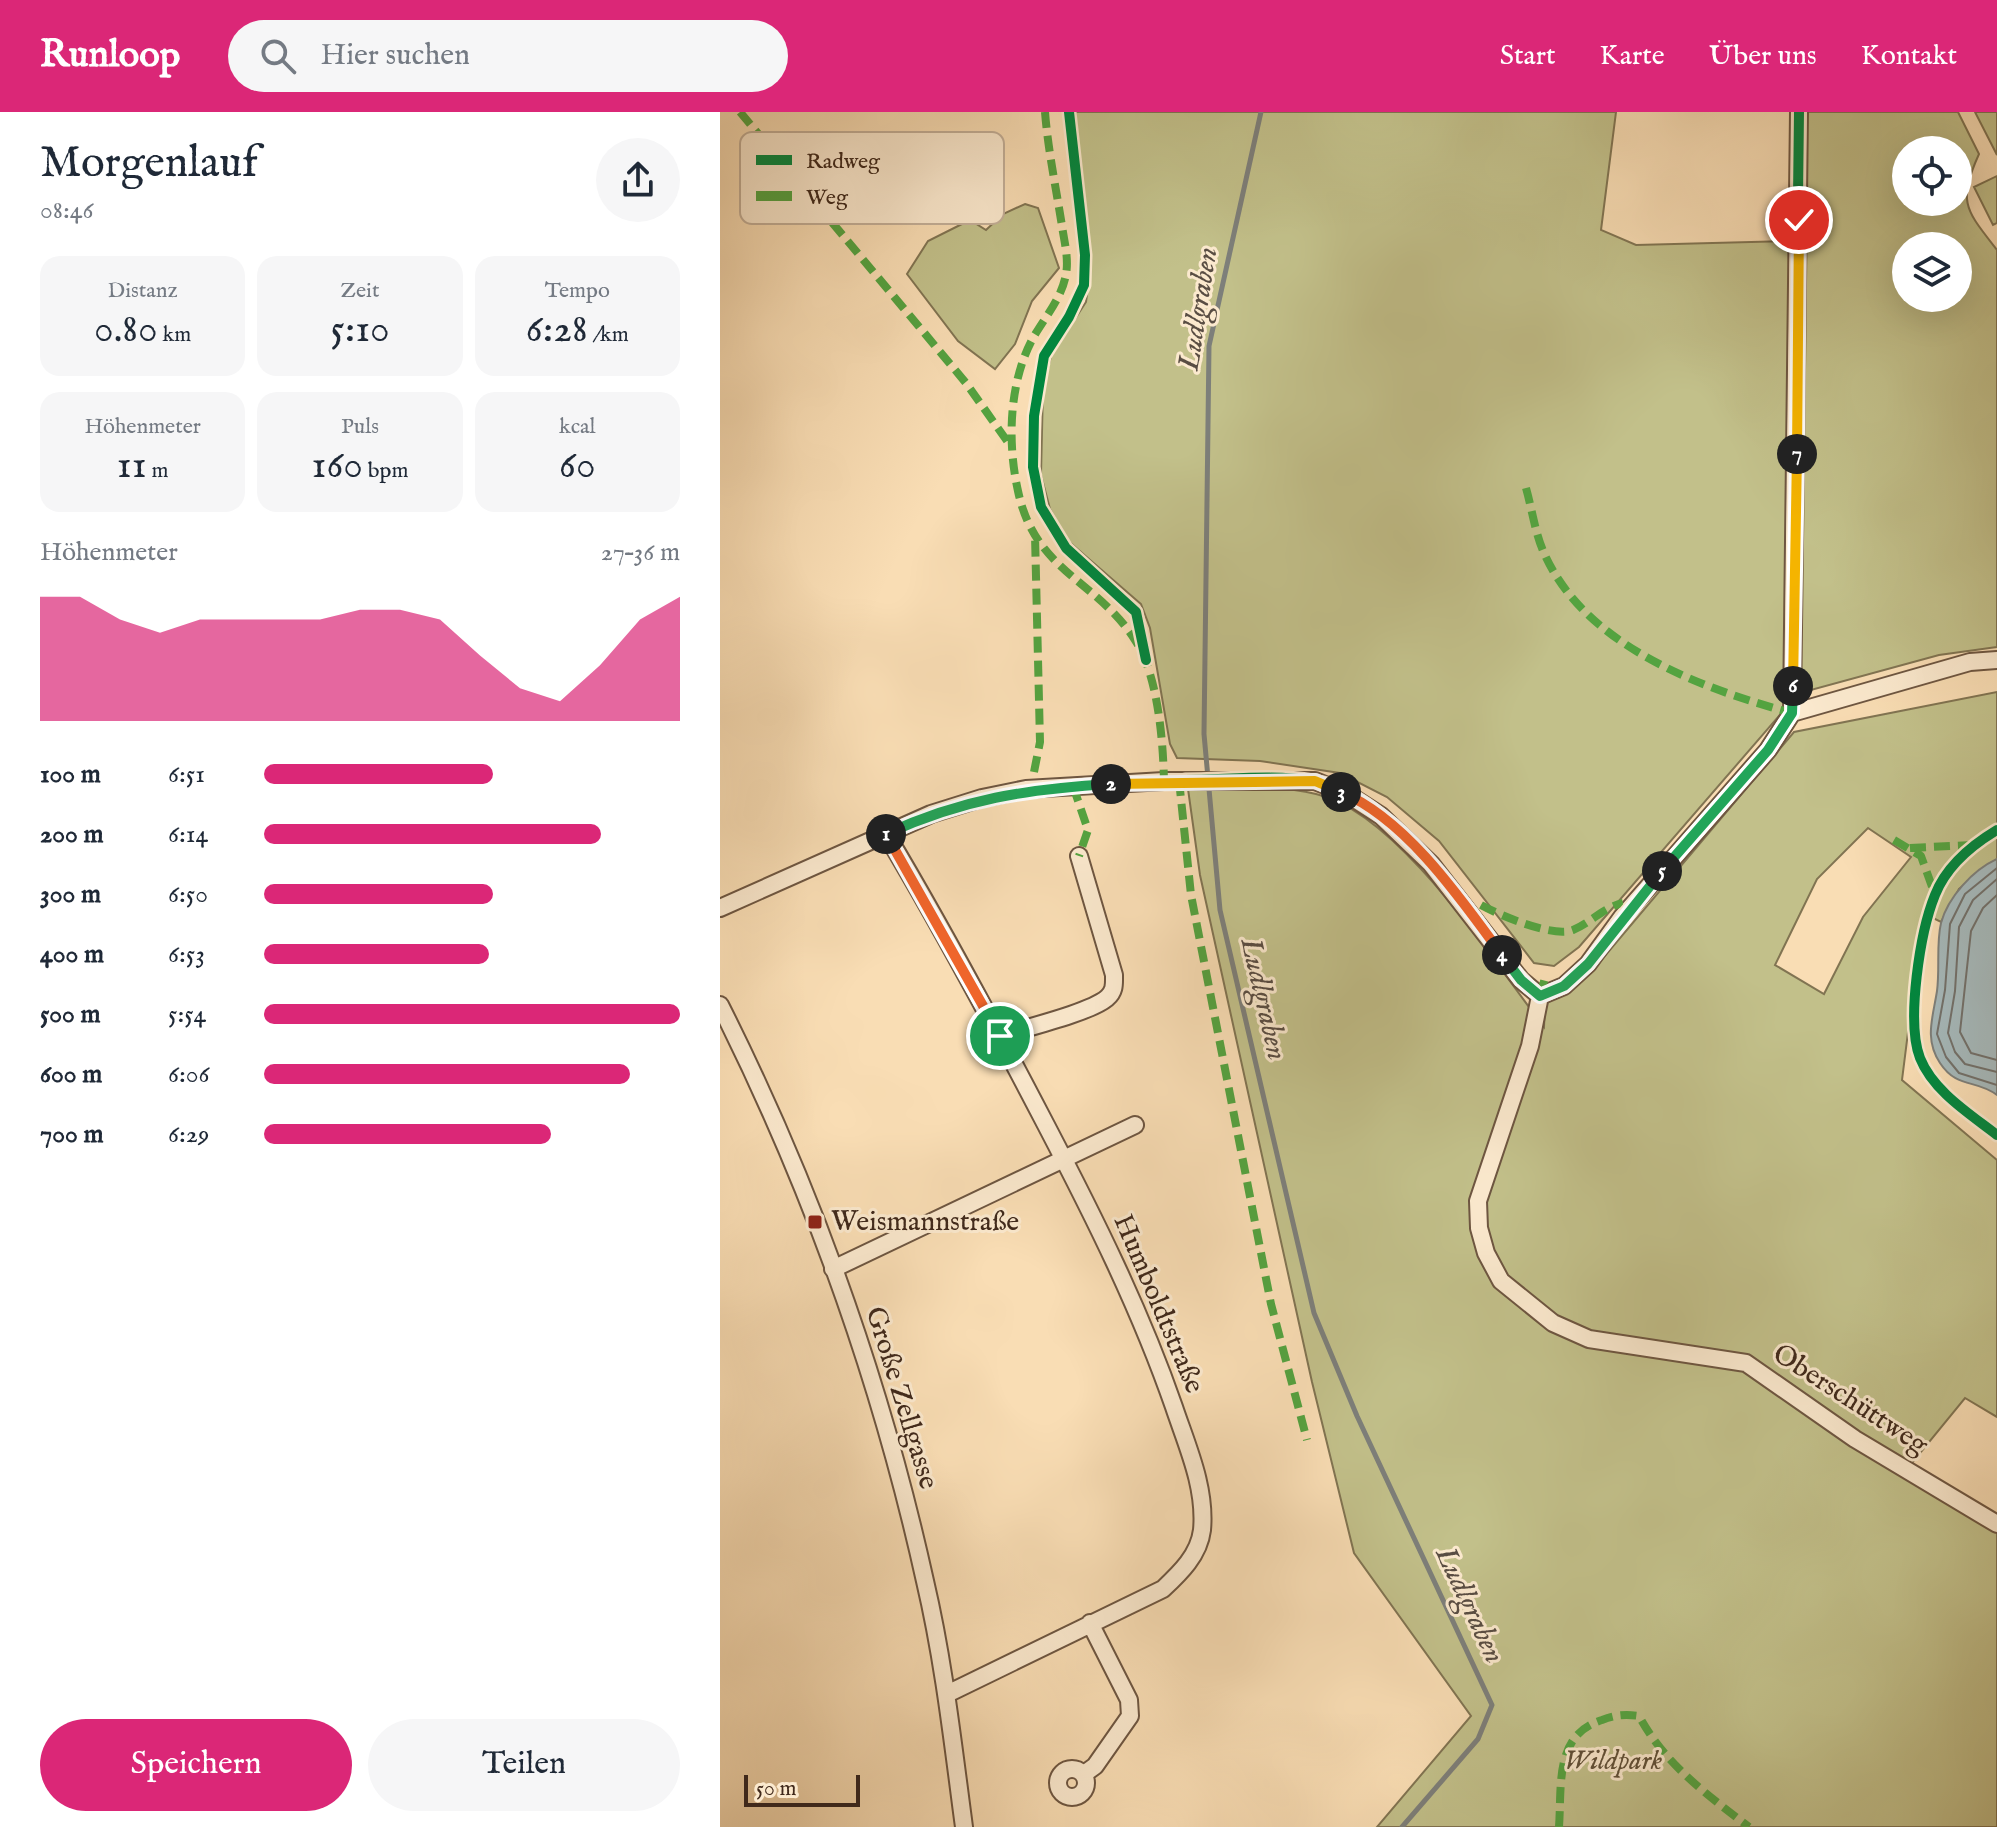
<!DOCTYPE html>
<html lang="de">
<head>
<meta charset="utf-8">
<style>
	:root { --surface:#fff; --page:#f6f6f7; --text:#1f2937; --muted:#747a83; --accent:#db2777 }
	body { margin:0; font-family:"IM FELL English",serif; background:var(--page); color:var(--text); height:100vh; display:flex; flex-direction:column; font-size:30px; white-space:nowrap }
	* { box-sizing:border-box; margin:0 }
	p { font-size:26px; color:var(--muted) }
	.icon { flex:none; width:44px; height:44px; fill:none; stroke:currentColor; stroke-width:2; stroke-linecap:round; stroke-linejoin:round }
	.map { position:relative; flex:1; overflow:hidden }
	.side { display:flex; flex-direction:column; background:var(--surface); width:720px }
	.side>* { flex:none }
	.tools { position:absolute; left:1172px; top:24px; display:grid; gap:16px }
	.tools a { display:grid; place-items:center; width:80px; height:80px; border-radius:50%; background:var(--surface); box-shadow:0 8px 32px #0002; font-size:40px }
	.scale { position:absolute; left:24px; bottom:20px; width:116px; box-sizing:border-box; padding-left:8px; border:4px solid #40291b; border-top:0; font-size:22px; line-height:28px; white-space:nowrap; color:#40291b; -webkit-text-stroke:6px #fbe9ce; paint-order:stroke }
	.pin { position:absolute; display:grid; place-items:center; width:68px; height:68px; color:#fff; margin:-34px; border:4px solid #fff; border-radius:50%; box-shadow:0 2px 8px #0007 }
	.km { position:absolute; width:40px; height:40px; margin:-20px; border-radius:50%; background:#222; color:#fff; font-size:22px; line-height:40px; text-align:center }
	.round { display:grid; place-items:center; flex:none; width:84px; height:84px; border-radius:42px; background:var(--page) }
	.overview { display:flex; align-items:center; justify-content:space-between; height:136px; padding:0 40px }
	h1 { font-size:44px; font-weight:600; line-height:60px }
	.figures { display:grid; grid-template-columns:repeat(3,1fr); gap:12px; height:136px; padding:8px 40px }
	.figures div { display:grid; align-content:center; border-radius:20px; background:var(--page); text-align:center }
	.figures b { font-size:40px; font-weight:600 }
	.figures small { font-size:22px; font-weight:400 }
	.figures p { font-size:22px }
	.chart { height:224px; padding:16px 40px }
	.chart p { display:flex; justify-content:space-between }
	.chart svg { width:100%; height:144px; margin-top:8px; fill:var(--accent); opacity:.7 }
	.primary-button { display:flex; gap:16px; margin-top:auto; padding:16px 40px }
	.primary-button a { flex:1; height:92px; border-radius:48px; background:var(--accent); color:#fff; font-size:32px; font-weight:600; line-height:92px; text-align:center }
	.primary-button a+a { background:var(--page); color:var(--text) }
	ul { padding:0 40px; list-style:none; font-size:26px }
	li { display:grid; grid-template-columns:128px 96px 1fr; align-items:center; height:60px }
	li i { height:20px; border-radius:10px; background:var(--accent) }
	header { display:flex; align-items:center; gap:48px; box-sizing:border-box; height:112px; padding:0 40px; background:var(--accent); color:#fff }
	header strong { font-size:38px }
	nav { display:flex; gap:44px; margin-inline-start:auto; font-size:28px }
	.search { width:560px; height:72px; background:var(--page); display:flex; align-items:center; gap:20px; box-sizing:border-box; padding:0 28px; border-radius:44px; color:var(--muted); font-size:30px }
	main { display:flex; flex:1; min-height:0 }
	.map>svg:first-child { display:block }
</style>
</head>
<body>
<header>
<strong>Runloop</strong>
<div class="search"><svg class="icon" aria-label="search" viewBox="0 0 24 24"><circle cx="10" cy="10" r="6"/><path d="M15 15l6 6"/></svg>Hier suchen</div>
<nav><a>Start</a><a>Karte</a><a>Über uns</a><a>Kontakt</a></nav>
</header>
<main>
<section class="side">
<div class="overview"><div><h1>Morgenlauf</h1><p>08:46</p></div><a class="round"><svg class="icon" aria-label="share" viewBox="0 0 24 24"><path d="M12 15V3M7 8l5-5 5 5M5 13v7h14v-7"/></svg></a></div>
<div class="figures">
<div><p>Distanz</p><b>0.80<small> km</small></b></div>
<div><p>Zeit</p><b>5:10</b></div>
<div><p>Tempo</p><b>6:28<small> /km</small></b></div>
</div>
<div class="figures">
<div><p>Höhenmeter</p><b>11<small> m</small></b></div>
<div><p>Puls</p><b>160<small> bpm</small></b></div>
<div><p>kcal</p><b>60</b></div>
</div>
<div class="chart"><p><span>Höhenmeter</span>27–36 m</p>
<svg viewBox="0 0 160 44" preserveAspectRatio="none"><path d="M0 44V6L10 6L20 13L30 17L40 13L50 13L60 13L70 13L80 10L90 10L100 13L110 24L120 34L130 38L140 27L150 13L160 6V44z"/></svg>
</div>
<ul>
<li><b>100 m</b>6:51<i style="width:55%"></i></li>
<li><b>200 m</b>6:14<i style="width:81%"></i></li>
<li><b>300 m</b>6:50<i style="width:55%"></i></li>
<li><b>400 m</b>6:53<i style="width:54%"></i></li>
<li><b>500 m</b>5:54<i style="width:100%"></i></li>
<li><b>600 m</b>6:06<i style="width:88%"></i></li>
<li><b>700 m</b>6:29<i style="width:69%"></i></li>
</ul>
<div class="primary-button"><a>Speichern</a><a>Teilen</a></div>
</section>
<div class="map">
<svg width="1277" height="1715" viewBox="0 0 1277 1715">
	<rect width="100%" height="100%" fill="#f9ddb4"/>
	<filter id="stains"><feTurbulence type="fractalNoise" baseFrequency=".0025" numOctaves="4"/><feColorMatrix values="0 0 0 0 .2 0 0 0 0 .09 0 0 0 0 .02 0 0 0 .5 -.17"/></filter>
	<radialGradient id="worn" r=".72"><stop offset=".6" stop-color="#630" stop-opacity="0"/><stop offset="1" stop-color="#630" stop-opacity=".3"/></radialGradient>
	<path fill="#c2c08a" stroke="#817452" stroke-width="2" fill-rule="evenodd" d="M355,0H896L881,118L916,133L1072,129L1065,597L859,835L834,854L814,851L719,729L667,685L620,661L540,649L457,646L450,632L430,516L421,492L347,428L330,397L321,363L323,276L331,244L366,190L371,153Z
		M1086,0H1238L1259,42C1237,91 1246,98 1277,138V535L1219,543L1080,581ZM1186,38H1238V90H1186ZM1186,134H1238V186H1186Z
		M1255,0H1277V43Z
		M1277,64V111L1273,113L1254,75Z
		M305,92L318,96L339,156L312,189L295,232L275,257L238,229L187,162L208,129L250,108L266,118L283,102Z
		M1277,580V747L1239,777L1221,810L1203,801L1182,968L1277,1048V1305L1245,1286L1191,1352L1277,1419V1715H657L751,1604L634,1441L592,1270L480,763L468,677C511,676 554,672 596,682C678,700 773,849 824,915L825,891L846,880L873,858L1074,620ZM1148,716L1191,745L1143,805L1104,882L1055,853L1097,767Z"/>
	<path fill="#a5b8ba" stroke="#7d7f7a" stroke-width="2" d="M1277,747V983C1256,967 1237,977 1220,951C1204,927 1213,905 1217,879C1220,857 1216,832 1221,811C1228,785 1253,758 1277,747Z"/>
	<g fill="none" stroke-linecap="round" stroke-linejoin="round">
		<path stroke="#72706a" stroke-width="2" d="M1277,756L1245,782L1230,812L1225,878L1217,922L1226,945L1239,961L1277,973
			M1277,767L1253,788L1239,815L1235,879L1228,921L1235,940L1245,952L1277,960
			M1277,783L1263,796L1251,819L1240,920L1251,941L1277,948"/>
		<path stroke="#7d7f7a" stroke-width="5" d="M541,0L489,234L484,622L500,798L594,1201L637,1304L772,1593L758,1627L682,1715"/>
		<defs>
			<path id="minor" d="M1072,601L1079,0
				M166,722C223,817 275,915 326,1013C374,1105 420,1197 454,1295C467,1334 486,1375 482,1418C479,1443 460,1461 443,1477L227,1582
				M0,796L211,702L262,686L306,677L444,669H595L627,682L661,704L711,752L801,868L820,884
				M820,884L810,934L758,1089L759,1116L766,1141L781,1169L833,1211L869,1227L1026,1251L1135,1327L1277,1412
				M820,884L844,874L868,852L902,805L1048,638L1072,601L1250,550L1277,548
				M0,893C91,1074 161,1270 205,1469C224,1550 233,1633 244,1715
				M280,924C305,916 369,901 387,886C395,879 394,872 394,863L359,744
				M113,1157L415,1013
				M338 1671a14 14 0 1 1 28 0a14 14 0 1 1-28 0Z
				M364,1662L375,1654L410,1604L409,1588L370,1511"/>
		</defs>
		<use href="#minor" stroke="#6e5641" stroke-width="20"/>
		<use href="#minor" stroke="#fbe9ce" stroke-width="16"/>
		<path stroke="#54a340" stroke-width="8" stroke-dasharray="16 8" stroke-linecap="butt" d="M20,0L246,271L292,336
			M325,0C328,38 336,76 342,114C344,128 349,147 346,162C342,186 325,205 313,226C289,270 287,330 298,379C315,460 377,468 415,528C438,563 443,628 444,669
			M806,376C812,397 815,421 824,441C865,534 980,576 1072,601
			M314,660L320,630L315,423
			M459,668L471,783L551,1192L587,1328
			M353,674L368,718L359,744
			M1174,728L1201,744L1215,783
			M1190,736L1252,733
			M761,793C779,803 833,826 853,818C872,810 882,796 903,791
			M820,884L826,862
			M839,1715C842,1673 834,1623 882,1608C895,1603 905,1602 919,1604C945,1652 986,1682 1029,1715"/>
		<defs>
			<path id="cycleway" d="M349,0L365,143L364,173L349,205L324,244L314,304L313,355L321,395L346,436L416,500L426,548
				M465,668C506,668 553,662 593,669C654,678 718,758 754,804C775,832 793,862 820,884
				M1277,718C1252,733 1226,755 1215,783C1200,820 1186,910 1200,946C1213,979 1250,1002 1277,1023
				M820,884L844,874L868,852L902,805L1048,638L1072,601L1079,0"/>
		</defs>
		<use href="#cycleway" stroke="#fbe9ce" stroke-width="15"/>
		<use href="#cycleway" stroke="#00873e" stroke-width="10"/>
	</g>
	<g fill="none" stroke-linecap="round" stroke-linejoin="round">
		<defs>
			<path id="split-1" d="M166,722L280,924"/>
			<path id="split-2" d="M166,722C242,687 307,677 391,672"/>
			<path id="split-3" d="M391,672L595,669L621,680"/>
			<path id="split-4" d="M621,680C686,707 741,787 782,843"/>
			<path id="split-5" d="M782,843L801,868L820,884L844,874L868,852L942,759"/>
			<path id="split-6" d="M942,759L1048,638L1072,601L1073,574"/>
			<path id="split-7" d="M1073,574L1077,342"/>
			<path id="split-8" d="M1077,342L1079,108"/>
		</defs>
		<use href="#split-1" stroke="#fff" stroke-width="16"/>
		<use href="#split-2" stroke="#fff" stroke-width="16"/>
		<use href="#split-3" stroke="#fff" stroke-width="16"/>
		<use href="#split-4" stroke="#fff" stroke-width="16"/>
		<use href="#split-5" stroke="#fff" stroke-width="16"/>
		<use href="#split-6" stroke="#fff" stroke-width="16"/>
		<use href="#split-7" stroke="#fff" stroke-width="16"/>
		<use href="#split-8" stroke="#fff" stroke-width="16"/>
		<use href="#split-1" stroke="#f0652b" stroke-width="10"/>
		<use href="#split-2" stroke="#22a559" stroke-width="10"/>
		<use href="#split-3" stroke="#f5b400" stroke-width="10"/>
		<use href="#split-4" stroke="#f0652b" stroke-width="10"/>
		<use href="#split-5" stroke="#22a559" stroke-width="10"/>
		<use href="#split-6" stroke="#22a559" stroke-width="10"/>
		<use href="#split-7" stroke="#f5b400" stroke-width="10"/>
		<use href="#split-8" stroke="#f5b400" stroke-width="10"/>
	</g>
	<rect fill="#8f2418" stroke="#fbe9ce" stroke-width="3" x="87" y="1102" width="16" height="16" rx="4"/>
	<g text-anchor="middle" dominant-baseline="central" stroke-width="6" stroke-linejoin="round" paint-order="stroke">
		<g font-size="28" fill="#40291b" stroke="#fbe9ce" text-anchor="start">
			<text x="111" y="1110">Weismannstraße</text>
		</g>
		<g font-size="28" fill="#40291b" stroke="#fbe9ce">
			<text transform="translate(438 1192) rotate(67)">Humboldtstraße</text>
			<text transform="translate(181 1286) rotate(73)">Große Zellgasse</text>
			<text transform="translate(1130 1288) rotate(33)">Oberschüttweg</text>
		</g>
		<g font-size="28" font-style="italic" fill="#604f37" stroke="#fbe9ce">
			<text x="893" y="1649">Wildpark</text>
		</g>
		<g font-size="30" font-style="italic" fill="#594d43" stroke="#fbe9ce">
			<text transform="translate(479 197) rotate(-81)">Ludlgraben</text>
			<text transform="translate(543 887) rotate(77)">Ludlgraben</text>
			<text transform="translate(749 1493) rotate(65)">Ludlgraben</text>
		</g>
	</g>
	<rect x="20" y="20" width="264" height="92" rx="12" fill="#fbe9ce" stroke="#c3af98" stroke-width="2"/>
	<rect x="36" y="43" width="36" height="10" fill="#00873e"/>
	<rect x="36" y="79" width="36" height="10" fill="#54a340"/>
	<g font-size="22" fill="#40291b">
		<text x="86" y="56">Radweg</text>
		<text x="86" y="92">Weg</text>
	</g>
	<rect width="100%" height="100%" filter="url(#stains)"/>
	<rect width="100%" height="100%" fill="url(#worn)"/>
</svg>
<div class="tools">
<a><svg class="icon" aria-label="locate" viewBox="0 0 24 24"><circle cx="12" cy="12" r="6"/><path d="M12 2v4M12 18v4M2 12h4M18 12h4"/></svg></a>
<a><svg class="icon" aria-label="layers" viewBox="0 0 24 24"><path d="M12 4l9 5-9 5-9-5zM3 14l9 5 9-5"/></svg></a>
</div>
<div class="scale">50 m</div>
<div class="pin" style="left:280px;top:924px;background:#1e9e55"><svg class="icon" aria-label="arrive" viewBox="0 0 24 24"><path d="M6 21V4h12l-3 4 3 4H6"/></svg></div>
<div class="pin" style="left:1079px;top:108px;background:#d93025"><svg class="icon" aria-label="check" viewBox="0 0 24 24"><path d="M5 12l5 5 9-10"/></svg></div>
<b class="km" style="left:166px;top:722px">1</b>
<b class="km" style="left:391px;top:672px">2</b>
<b class="km" style="left:621px;top:680px">3</b>
<b class="km" style="left:782px;top:843px">4</b>
<b class="km" style="left:942px;top:759px">5</b>
<b class="km" style="left:1073px;top:574px">6</b>
<b class="km" style="left:1077px;top:342px">7</b>
</div>
</main>
</body>
</html>
